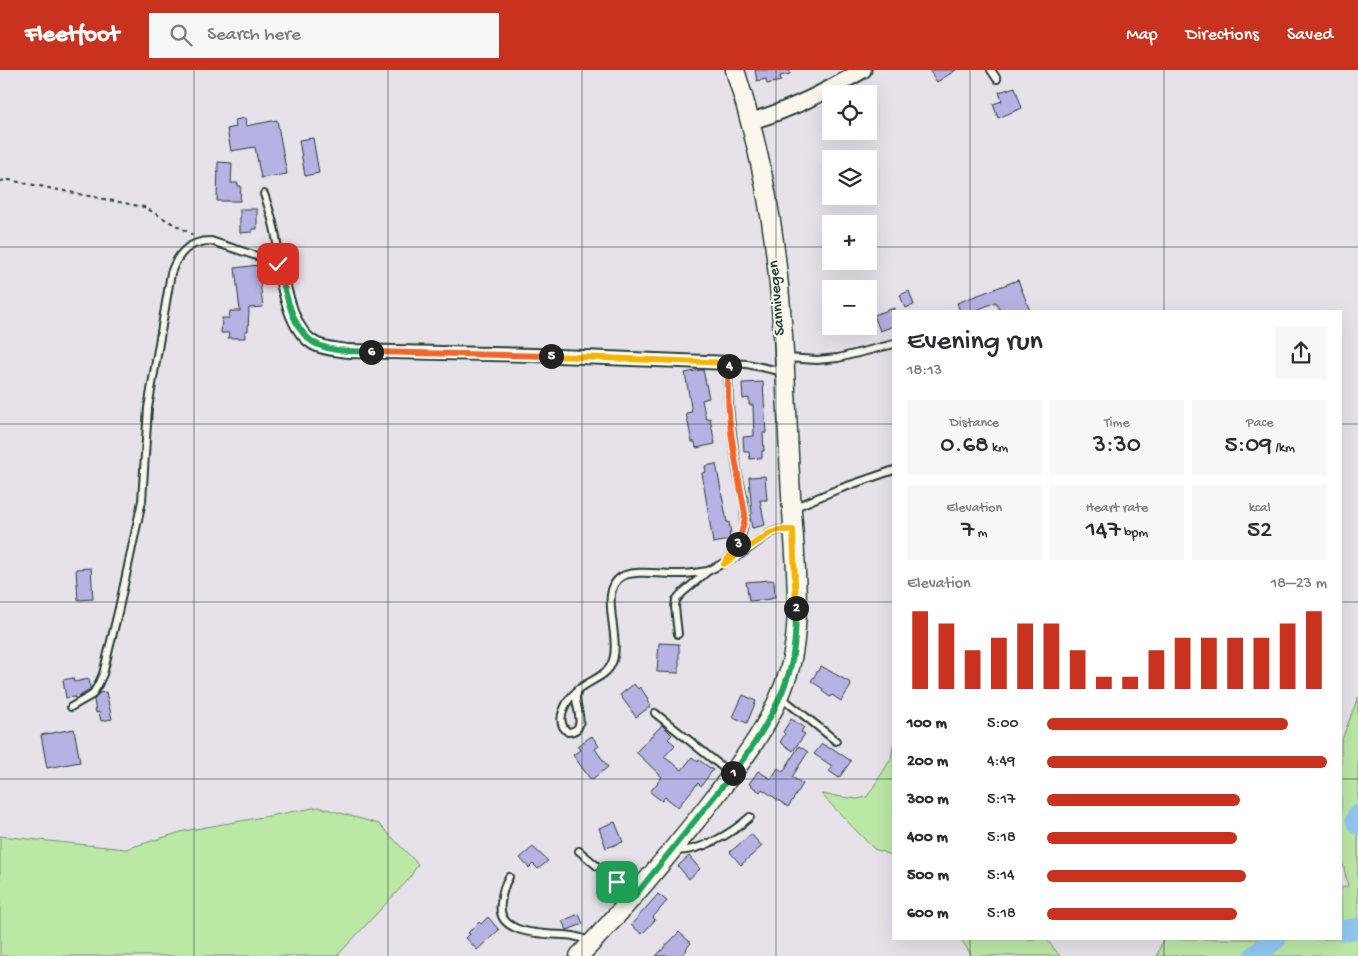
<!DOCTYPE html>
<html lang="en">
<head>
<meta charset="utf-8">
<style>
	:root { --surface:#fff; --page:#f7f7f7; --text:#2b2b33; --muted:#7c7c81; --accent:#c8321e }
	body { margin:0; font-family:"Gochi Hand",sans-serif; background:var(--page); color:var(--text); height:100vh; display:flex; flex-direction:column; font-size:19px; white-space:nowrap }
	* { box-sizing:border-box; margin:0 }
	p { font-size:16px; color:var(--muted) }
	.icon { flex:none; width:28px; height:28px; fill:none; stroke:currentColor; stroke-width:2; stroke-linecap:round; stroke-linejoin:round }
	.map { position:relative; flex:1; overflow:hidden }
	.drawer { position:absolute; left:892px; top:240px; width:450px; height:630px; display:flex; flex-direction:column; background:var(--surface); border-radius:0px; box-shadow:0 5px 20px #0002 }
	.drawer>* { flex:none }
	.buttons { position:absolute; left:822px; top:15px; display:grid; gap:10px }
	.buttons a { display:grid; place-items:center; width:55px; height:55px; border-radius:0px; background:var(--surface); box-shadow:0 5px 20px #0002; font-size:25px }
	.pin { position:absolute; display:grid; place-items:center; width:42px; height:42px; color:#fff; margin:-21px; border-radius:10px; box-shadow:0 2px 8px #0006 }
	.km { position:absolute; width:25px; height:25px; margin:-12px; border-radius:50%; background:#222; color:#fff; font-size:14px; line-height:25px; text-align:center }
	.round { display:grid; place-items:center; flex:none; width:52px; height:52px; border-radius:0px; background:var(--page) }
	.head { display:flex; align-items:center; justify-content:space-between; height:85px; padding:0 15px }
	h1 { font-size:28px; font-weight:600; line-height:38px }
	.metrics { display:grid; grid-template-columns:repeat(3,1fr); gap:8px; height:85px; padding:5px 15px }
	.metrics div { display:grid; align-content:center; border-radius:0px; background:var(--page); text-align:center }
	.metrics b { font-size:25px; font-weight:600 }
	.metrics small { font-size:14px; font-weight:400 }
	.metrics p { font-size:14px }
	.chart { height:140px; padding:10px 15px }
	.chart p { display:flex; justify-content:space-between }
	.chart svg { width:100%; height:90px; margin-top:5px; stroke:var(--accent); stroke-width:6 }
	ul { padding:0 15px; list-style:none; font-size:16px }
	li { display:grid; grid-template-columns:80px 60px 1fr; align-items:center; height:38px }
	li i { height:12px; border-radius:6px; background:var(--accent) }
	header { display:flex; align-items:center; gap:30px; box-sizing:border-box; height:70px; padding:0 25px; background:var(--accent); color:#fff }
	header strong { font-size:24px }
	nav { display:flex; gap:28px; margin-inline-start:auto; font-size:18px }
	.search { width:350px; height:45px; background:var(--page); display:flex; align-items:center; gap:12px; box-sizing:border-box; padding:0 18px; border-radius:0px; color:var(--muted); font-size:19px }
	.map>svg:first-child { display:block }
</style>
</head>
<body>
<header>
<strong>Fleetfoot</strong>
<div class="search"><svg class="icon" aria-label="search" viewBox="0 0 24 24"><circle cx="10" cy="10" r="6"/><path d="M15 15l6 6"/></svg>Search here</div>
<nav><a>Map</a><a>Directions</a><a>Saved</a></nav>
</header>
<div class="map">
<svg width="1358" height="886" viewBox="0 0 1358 886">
	<rect width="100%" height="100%" fill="#e7e2ea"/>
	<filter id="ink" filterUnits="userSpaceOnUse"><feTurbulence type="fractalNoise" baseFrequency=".02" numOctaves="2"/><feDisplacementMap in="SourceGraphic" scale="10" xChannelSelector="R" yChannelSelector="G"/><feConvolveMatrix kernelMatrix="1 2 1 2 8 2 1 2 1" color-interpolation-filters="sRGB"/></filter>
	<g filter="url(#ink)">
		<path fill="#bce8a6" stroke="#6e926d" d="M1358,627V886H1157L1163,869H1341V818L1348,816L1341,785V672Z
			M894,671V786L874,779L821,724L857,729L867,727L891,689Z
			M319,737L379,754L418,794L409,809L337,886H0V766L126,779L184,761Z
			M961,869H1046L1060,886H972Z"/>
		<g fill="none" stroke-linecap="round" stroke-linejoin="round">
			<path stroke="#91c8f0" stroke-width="21" d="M1358,745L1356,750L1358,754
				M1341,861L1358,858
				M1254,886L1276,869"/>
		</g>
		<path fill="#b7b2e4" stroke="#1f3d34" d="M755,0H790V4L780,6L781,11L767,14L766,9L757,11Z
			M929,0H956L937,12Z
			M1015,17L1022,38L998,48L993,34L1002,31L999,22Z
			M245,48L246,56L277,50L287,104L261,108L255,77L231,81L227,59L236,57L235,50Z
			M313,68L319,103L305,106L299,70Z
			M218,92L232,93L231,113H238V116H241L240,131H217Z
			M240,139H257V159H252V162L240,163Z
			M258,195L263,237L249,238L248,261H245V268H228L229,263H221L222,248H229L230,241H240L235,198Z
			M1018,210L1030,241H1000L996,232L974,241H960L957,233Z
			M909,221L914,235L905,238L900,225Z
			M894,238V256L880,261L874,245Z
			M700,300H703L709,328L702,330L706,349L710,348L715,374L696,378L695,372H692L686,343L692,342L685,303Z
			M763,312L766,363H763L764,381H762V388L750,389L749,382H744L743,367L754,366L753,335H749V328L743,329L742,313Z
			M716,394L727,452H729L731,463H729L730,470L713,473L702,403L706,402L705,396Z
			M765,406L767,430H760L765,455L752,458L750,446L752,444L749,407Z
			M91,498L93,529L78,530L76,499Z
			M771,510L774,511L775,527H772V529L749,531L746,512Z
			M659,573L679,574V603L657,602Z
			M821,596L851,613L850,615L851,616L841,631L832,625L830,627L822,621L823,619L811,611Z
			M73,608L74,612L89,609L90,618L88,621L75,629V627L66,628L63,610Z
			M634,614L638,619L640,617L649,630L647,631L651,636L636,647L620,625Z
			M106,622L112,649L101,651L99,642L96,643L94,630L99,623Z
			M743,625L756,631L747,653L733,647Z
			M791,649L804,657L801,662L805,664L793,681L780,672L785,664L783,662Z
			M662,655L672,665L668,669L675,675L664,687L682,700L692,687L698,692L699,690L713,700L701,716L698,713L678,737L665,727L662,731L650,722L662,707L636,682Z
			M74,659L80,692L47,698L41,665Z
			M592,666L599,676L595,679L608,697L591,710L573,685L580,680L577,676Z
			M822,674L831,679L832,678L851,691L839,708L829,701L832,696L814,684Z
			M799,676L808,682L792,707L803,714L788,737L762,719L760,722L749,714L758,701L771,709L778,698L783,702Z
			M615,752L623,772L606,778L599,758Z
			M751,764L762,776L741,795L730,782Z
			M533,777L548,791L538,799L533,794L529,798L520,788Z
			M689,786L700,799L689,809L678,796Z
			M658,824L667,831L653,847L655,850L642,864L631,855Z
			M579,844L583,854L567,860L562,851Z
			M488,847L499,860L477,880L466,868L470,864L468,863L479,852L481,854Z
			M679,862L691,873L686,879L687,880L681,886H656Z"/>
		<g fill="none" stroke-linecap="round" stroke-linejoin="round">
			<defs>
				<path id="service" d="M991,0L997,9
					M787,288L817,290L838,288L894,274
					M793,438L836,420L894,400
					M724,494C734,481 742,470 744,453C747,436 740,416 737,400C732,365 726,329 729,293L747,294L784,302
					M678,564L675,537L676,530L681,524L708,501L741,484L770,463L779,460H791
					M578,619C578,621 576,626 576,628C576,639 588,661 568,662C553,651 567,629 578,620C588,611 605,607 611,595C624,571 597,522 621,507C634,499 666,505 682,504C691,504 699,502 708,501
					M781,627L836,671
					M71,637L92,625L98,615L103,604L119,538L142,431L148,338L171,203C178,183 189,171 211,171L278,193C279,170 272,146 264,124
					M655,643L731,704
					M579,781L633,826
					M676,781C702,781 731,764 750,747
					M509,807C504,815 502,824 501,833C495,868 552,863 573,866C579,867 585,869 591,872"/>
				<path id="minor" d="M278,193C285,218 291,262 315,274C325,279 336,279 347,281L534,285L729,293"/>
				<path id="tertiary" d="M751,51C791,40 827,21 863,0"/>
				<path id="secondary" d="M579,886C622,842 660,795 699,747C733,703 771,658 788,604C804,555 794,478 791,426C786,335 785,241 771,151C763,99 751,50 735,0"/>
			</defs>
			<use href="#service" stroke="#1f3d34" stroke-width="10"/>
			<use href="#minor" stroke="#1f3d34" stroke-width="16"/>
			<use href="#tertiary" stroke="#1f3d34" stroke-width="19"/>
			<use href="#secondary" stroke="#1f3d34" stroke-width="21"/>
			<path stroke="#1f3d34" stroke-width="2" stroke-dasharray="4 4" stroke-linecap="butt" d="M0,111L9,110L144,137L193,165"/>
			<use href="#service" stroke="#fbf7ec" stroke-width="6"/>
			<use href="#minor" stroke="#fbf7ec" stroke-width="12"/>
			<use href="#tertiary" stroke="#fbf7ec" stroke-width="15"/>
			<use href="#secondary" stroke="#fbf7ec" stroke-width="18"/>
		</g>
	</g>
	<g fill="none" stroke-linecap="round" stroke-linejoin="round" filter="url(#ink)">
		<defs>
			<path id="split-1" d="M617,812L634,827L733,703"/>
			<path id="split-2" d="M733,703C756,673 778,639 789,603C795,582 796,560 796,538"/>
			<path id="split-3" d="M738,474L724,494L770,463L779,460H793L796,538"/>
			<path id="split-4" d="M729,296C724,345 737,396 745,444L744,453L738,474"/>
			<path id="split-5" d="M551,286L729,293V296"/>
			<path id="split-6" d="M371,282L551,286"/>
			<path id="split-7" d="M278,194C286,220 291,266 321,276C336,282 354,281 371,282"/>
		</defs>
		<use href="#split-1" stroke="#fff" stroke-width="10"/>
		<use href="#split-2" stroke="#fff" stroke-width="10"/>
		<use href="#split-3" stroke="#fff" stroke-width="10"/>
		<use href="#split-4" stroke="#fff" stroke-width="10"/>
		<use href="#split-5" stroke="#fff" stroke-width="10"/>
		<use href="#split-6" stroke="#fff" stroke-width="10"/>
		<use href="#split-7" stroke="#fff" stroke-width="10"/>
		<use href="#split-1" stroke="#22a559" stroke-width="6"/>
		<use href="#split-2" stroke="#22a559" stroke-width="6"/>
		<use href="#split-3" stroke="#f5b400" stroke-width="6"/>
		<use href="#split-4" stroke="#f0652b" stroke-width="6"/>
		<use href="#split-5" stroke="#f5b400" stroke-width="6"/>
		<use href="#split-6" stroke="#f0652b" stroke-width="6"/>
		<use href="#split-7" stroke="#22a559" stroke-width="6"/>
	</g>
	<path fill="none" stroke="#1f3d34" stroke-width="1" stroke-opacity="0.55" d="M194,0V886M388,0V886M582,0V886M776,0V886M970,0V241M1164,0V241M0,177H831M869,177H1358M0,354H894M1341,354H1358M0,532H894M1341,532H1358M0,709H894M1341,709H1358M970,869V886M1164,869V886"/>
	<g text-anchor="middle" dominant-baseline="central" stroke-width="4" stroke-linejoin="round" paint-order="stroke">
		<g font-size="16" fill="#1f3d34" stroke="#fbf7ec">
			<text transform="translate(778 228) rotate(-95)">Sannivegen</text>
		</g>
	</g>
</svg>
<div class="buttons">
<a><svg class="icon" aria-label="locate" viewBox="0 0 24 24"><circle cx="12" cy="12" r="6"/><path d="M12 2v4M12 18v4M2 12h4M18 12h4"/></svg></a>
<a><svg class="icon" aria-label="layers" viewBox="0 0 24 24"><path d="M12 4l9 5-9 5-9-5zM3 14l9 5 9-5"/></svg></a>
<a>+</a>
<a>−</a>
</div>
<div class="pin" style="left:617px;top:812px;background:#1e9e55"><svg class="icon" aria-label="arrive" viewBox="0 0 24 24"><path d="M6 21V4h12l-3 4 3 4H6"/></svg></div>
<div class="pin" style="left:278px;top:194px;background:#d93025"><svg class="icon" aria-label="check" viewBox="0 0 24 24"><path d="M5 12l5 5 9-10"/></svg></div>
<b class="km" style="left:733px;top:703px">1</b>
<b class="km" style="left:796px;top:538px">2</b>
<b class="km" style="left:738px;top:474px">3</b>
<b class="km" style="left:729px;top:296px">4</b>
<b class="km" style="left:551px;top:286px">5</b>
<b class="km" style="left:371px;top:282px">6</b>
<section class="drawer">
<div class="head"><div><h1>Evening run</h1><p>18:13</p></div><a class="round"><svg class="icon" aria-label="share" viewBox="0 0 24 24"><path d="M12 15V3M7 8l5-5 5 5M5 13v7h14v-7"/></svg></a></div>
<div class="metrics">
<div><p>Distance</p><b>0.68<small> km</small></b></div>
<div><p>Time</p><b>3:30</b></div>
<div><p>Pace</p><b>5:09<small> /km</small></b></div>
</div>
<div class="metrics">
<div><p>Elevation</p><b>7<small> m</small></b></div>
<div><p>Heart rate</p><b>147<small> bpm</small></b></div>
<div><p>kcal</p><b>52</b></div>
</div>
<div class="chart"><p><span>Elevation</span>18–23 m</p>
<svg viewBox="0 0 160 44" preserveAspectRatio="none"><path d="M5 44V6M15 44V12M25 44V25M35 44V19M45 44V12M55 44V12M65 44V25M75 44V38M85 44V38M95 44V25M105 44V19M115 44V19M125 44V19M135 44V19M145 44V12M155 44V6"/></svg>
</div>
<ul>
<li><b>100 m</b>5:00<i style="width:86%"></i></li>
<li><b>200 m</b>4:49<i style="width:100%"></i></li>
<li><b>300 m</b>5:17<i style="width:69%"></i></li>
<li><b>400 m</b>5:18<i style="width:68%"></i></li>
<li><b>500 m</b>5:14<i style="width:71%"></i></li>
<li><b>600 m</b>5:18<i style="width:68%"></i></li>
</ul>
</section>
</div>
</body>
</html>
